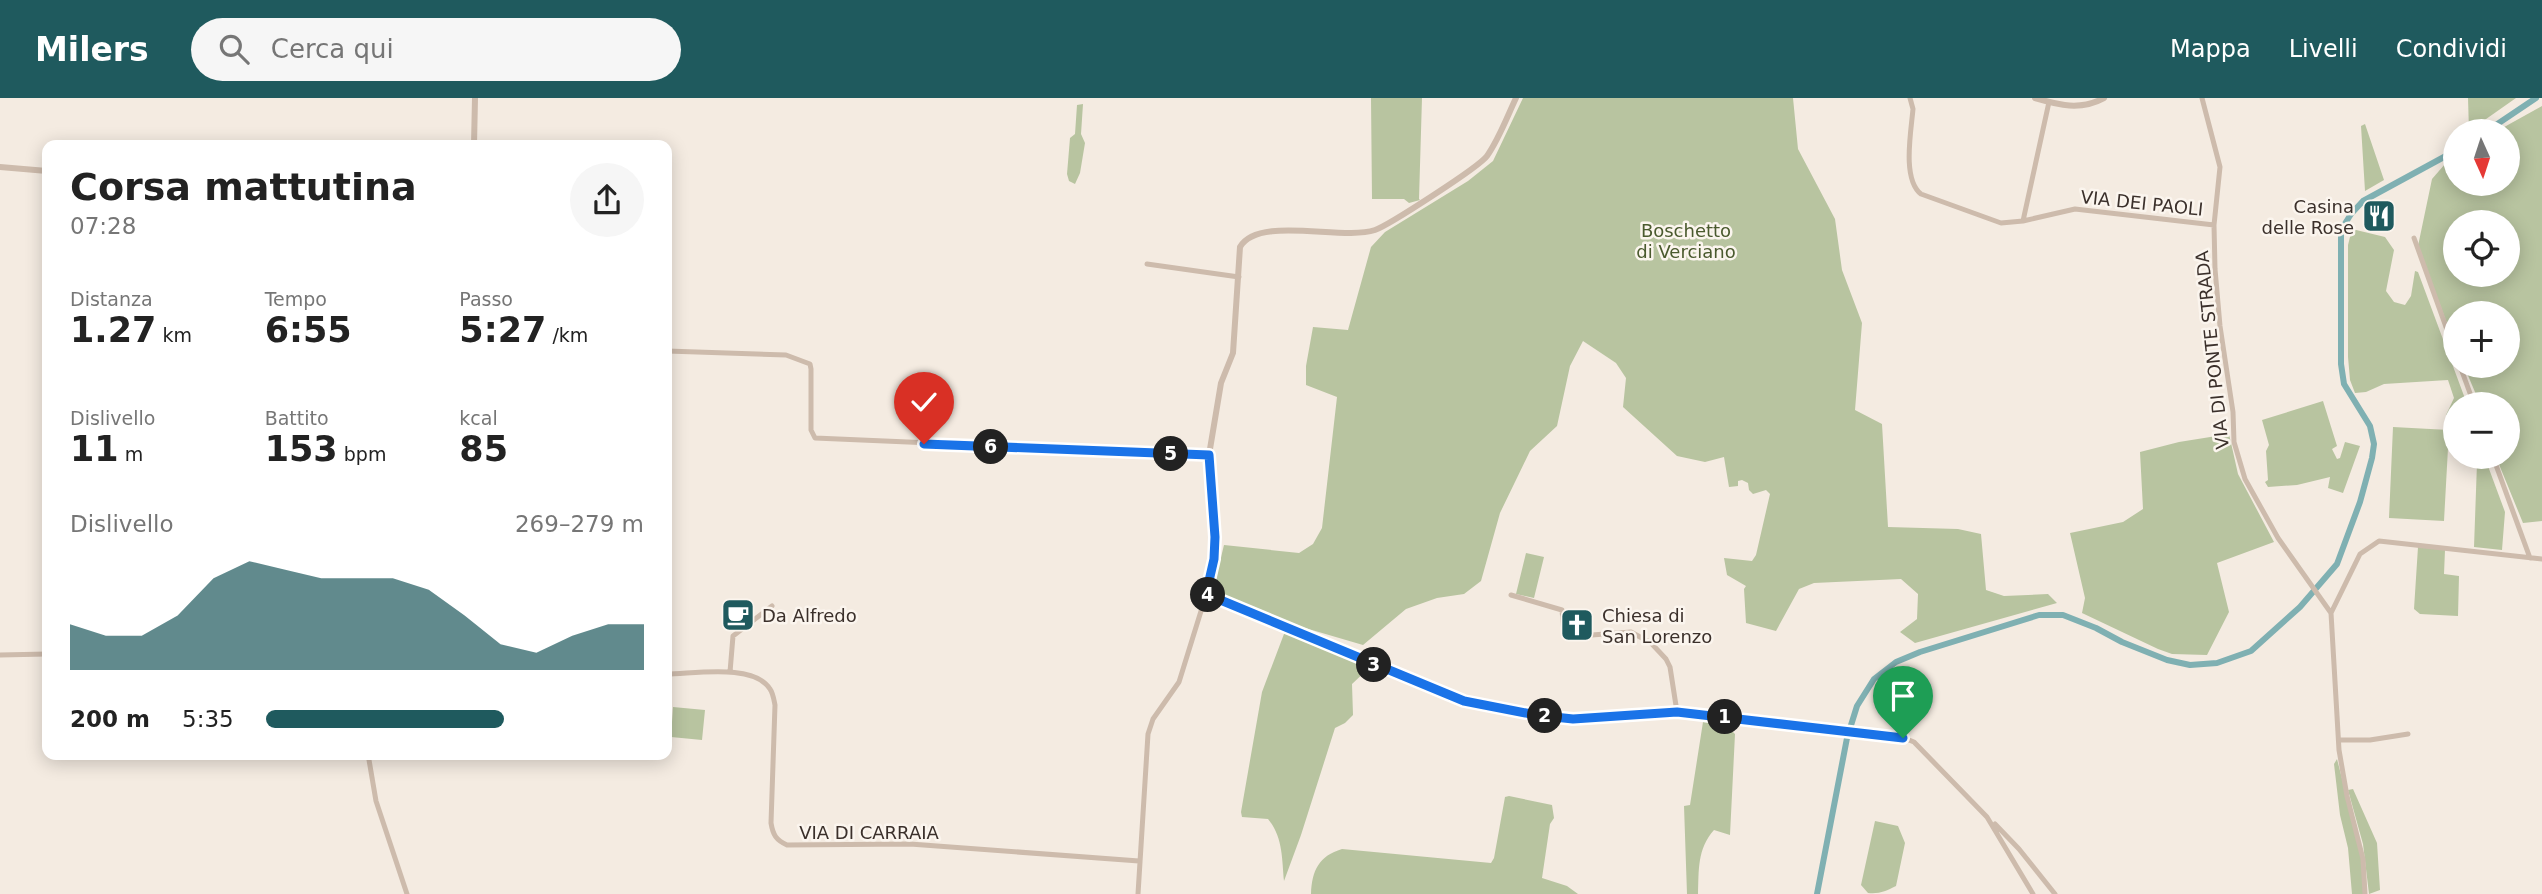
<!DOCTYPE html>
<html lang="it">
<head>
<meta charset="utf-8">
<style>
	:root { --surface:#fff; --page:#f6f6f6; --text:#222; --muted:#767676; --accent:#1f5a5e }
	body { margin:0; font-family:"DejaVu Sans",sans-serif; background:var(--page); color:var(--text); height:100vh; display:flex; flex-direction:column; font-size:26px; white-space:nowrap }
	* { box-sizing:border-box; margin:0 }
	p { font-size:23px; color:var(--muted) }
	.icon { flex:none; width:38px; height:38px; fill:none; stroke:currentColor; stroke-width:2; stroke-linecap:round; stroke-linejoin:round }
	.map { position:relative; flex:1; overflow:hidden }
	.side { position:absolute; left:42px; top:42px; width:630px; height:620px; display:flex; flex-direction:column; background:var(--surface); border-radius:14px; box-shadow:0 4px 18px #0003 }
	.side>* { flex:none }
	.needle { width:46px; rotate:177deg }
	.buttons { position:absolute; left:2443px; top:21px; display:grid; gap:14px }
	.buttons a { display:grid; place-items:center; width:77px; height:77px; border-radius:50%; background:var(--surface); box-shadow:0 4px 18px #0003; font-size:35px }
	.pin { position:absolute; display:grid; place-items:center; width:60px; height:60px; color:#fff; margin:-72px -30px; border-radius:50% 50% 50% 0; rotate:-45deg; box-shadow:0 0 7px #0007 }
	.pin .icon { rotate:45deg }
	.km { position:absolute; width:35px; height:35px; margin:-18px; border-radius:50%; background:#222; color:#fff; font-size:19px; line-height:35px; text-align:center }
	.round { display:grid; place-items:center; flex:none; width:74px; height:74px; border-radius:37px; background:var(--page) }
	.summary { display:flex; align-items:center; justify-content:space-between; height:119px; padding:0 28px }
	h1 { font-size:38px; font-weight:700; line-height:52px }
	.stats { display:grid; grid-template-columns:repeat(3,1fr); gap:10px; height:119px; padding:7px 28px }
	.stats div { display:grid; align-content:center }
	.stats b { font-size:35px; font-weight:700 }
	.stats small { font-size:19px; font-weight:400 }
	.stats p { font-size:19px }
	.chart { height:196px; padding:14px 28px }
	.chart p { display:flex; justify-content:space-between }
	.chart svg { width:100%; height:126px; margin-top:7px; fill:var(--accent); opacity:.7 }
	ul { padding:0 28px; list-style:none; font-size:23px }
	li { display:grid; grid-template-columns:112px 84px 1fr; align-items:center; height:52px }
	li i { height:18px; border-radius:9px; background:var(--accent) }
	header { display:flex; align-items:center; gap:42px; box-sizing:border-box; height:98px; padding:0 35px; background:var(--accent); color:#fff }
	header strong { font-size:33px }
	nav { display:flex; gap:38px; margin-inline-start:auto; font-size:24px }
	.search { width:490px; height:63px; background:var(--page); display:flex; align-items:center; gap:18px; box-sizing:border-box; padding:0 24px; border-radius:38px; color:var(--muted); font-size:26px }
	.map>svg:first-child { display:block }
</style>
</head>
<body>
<header>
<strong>Milers</strong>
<div class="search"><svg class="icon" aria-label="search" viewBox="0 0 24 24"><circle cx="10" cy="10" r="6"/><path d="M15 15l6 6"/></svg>Cerca qui</div>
<nav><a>Mappa</a><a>Livelli</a><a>Condividi</a></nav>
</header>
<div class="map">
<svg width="2542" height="796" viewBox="0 0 2542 796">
	<rect width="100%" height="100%" fill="#f4ebe1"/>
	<path fill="#b8c4a0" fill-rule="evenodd" d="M1371,0H1422L1419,101L1420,102L1409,105L1404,101H1372Z
		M1523,0H1793L1798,51L1835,121L1842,172L1862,225L1855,312L1882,326L1888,429L1958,431L1981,436L1986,492L2004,498L2048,496L2057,505L1915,545L1900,534L1917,521L1918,496L1901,481L1814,485L1799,491L1776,533L1746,525L1744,491L1746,488L1727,477L1724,460L1752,463L1756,457L1770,396L1766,392L1753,396L1749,392L1748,385L1742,382L1738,383V388L1729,389L1724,359L1705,364L1677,358L1623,309L1626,280L1616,265L1583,243L1570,268L1557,328L1530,353L1500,415L1481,483L1464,496L1437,500L1406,511L1363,547L1288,525L1212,496L1224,447L1299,455L1313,446L1322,430L1337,299L1306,287V268L1313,229L1348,232L1371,149L1385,134L1468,83L1493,63Z
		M2468,0H2516L2469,33Z
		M1083,6L1081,36L1085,45L1080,75L1075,86L1069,83L1067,76L1070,40L1075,36L1077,7Z
		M2542,8V423L2523,425L2496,359H2508V306H2480L2464,268H2508V215H2455V247L2418,148L2432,81L2445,66L2455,60V86H2508V33H2497ZM2455,124H2508V177H2455Z
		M2365,26L2384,82L2365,93L2361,28Z
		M2352,131L2385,139L2394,152L2386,193L2394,204L2405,207L2411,198L2415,173L2418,174L2467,306H2455V320L2448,323L2446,317L2454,300L2448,282L2384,286L2366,294L2355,295L2350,282L2348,259V147Z
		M2323,303L2337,348L2332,351L2337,361L2340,360L2345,344L2360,348L2343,395L2328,390L2330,379L2297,387L2268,389L2265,384L2268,382L2266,353L2269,347L2262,322Z
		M2393,329L2449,332L2444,423L2389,420Z
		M2229,336L2238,376L2274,444L2217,465L2229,514L2207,557L2172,556L2158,551L2082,515L2085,500L2070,435L2123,424L2143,411L2140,354L2179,344Z
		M2485,360L2505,414L2502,452L2474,449L2477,365Z
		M2418,449L2445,452L2444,476L2459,478L2458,518L2420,516L2414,511Z
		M1526,455L1544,459L1534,500L1516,496Z
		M1287,528L1360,554L1368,571L1352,586L1353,617L1345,625L1335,630L1301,737L1284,783C1282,761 1283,739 1268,721L1242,719L1241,714L1262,594Z
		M673,609L705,612L702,642L671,639Z
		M1703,624L1726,627L1735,636L1730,737L1714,732C1697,751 1699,772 1698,796H1687L1684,708L1690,707Z
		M2337,661L2361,755L2364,796H2352L2348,750L2340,717L2334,666Z
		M2353,691L2377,745L2380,792L2369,796L2363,746L2348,692Z
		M1509,698L1552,707L1554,720L1550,726L1542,780L1567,788L1578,796H1311C1312,772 1319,758 1342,751L1491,765L1494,760L1505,699Z
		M1875,723L1898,728L1905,745L1896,788C1886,793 1880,796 1868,795L1861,787Z"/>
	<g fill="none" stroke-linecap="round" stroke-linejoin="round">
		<path stroke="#7fb0b2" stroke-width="6" d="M2487,33L2536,0
			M1817,796L1847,640L1857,608L1874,581L1896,564L1920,554L2039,517H2063L2096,530L2122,544L2167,562L2190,567L2217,565L2251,553L2300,509L2337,466L2360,404L2372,360L2374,346L2370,328L2344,286L2341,266V132L2351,116L2363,103L2455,53"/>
		<path stroke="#cdbbac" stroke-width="5" d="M1910,0L1913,11C1911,34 1902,81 1921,96L2001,125L2023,123L2075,111L2214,127
			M2202,0L2220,69L2214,127L2215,171L2220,228L2233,314L2234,344L2245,381L2278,440L2331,515L2339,652L2347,698L2363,761L2365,796
			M2023,123L2049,4
			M2414,140L2455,254
			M1147,166L1239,179
			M667,253L786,257L810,266L811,271V332L815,340L1209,357L1215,439L1214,461L1206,497L1179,584L1153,621L1148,636L1138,796
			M2460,268L2474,306
			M2493,359L2530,460
			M1206,497L1464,603L1536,617L1573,621L1677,614L1904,640L1914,644L1987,719L2033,796
			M1511,497L1562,512L1564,535L1579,538L1631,534L1651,545L1666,561L1670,569L1677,614
			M2331,515L2360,456L2379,443L2542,461
			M0,557L47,556
			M730,574L733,538L772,508
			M667,576C693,576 754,565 770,591C773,595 774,602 775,607L771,725C773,737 776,742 787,747L910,746L1139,763
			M2339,642H2370L2408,636
			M368,656L376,703L407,796
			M1995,726L2019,751L2055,796"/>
		<path stroke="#cdbbac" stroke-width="6" d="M2035,0C2059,7 2080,13 2104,0
			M474,47L475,0
			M0,69L47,73
			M1209,357L1221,285L1233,255L1240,149C1258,117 1342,143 1375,132C1389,127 1479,69 1487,58C1499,41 1507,19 1516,0"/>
	</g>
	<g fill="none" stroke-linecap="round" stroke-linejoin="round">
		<defs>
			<path id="route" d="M924,346L1209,357L1215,439L1214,461L1206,496L1464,603L1536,617L1573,621L1677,614L1903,640"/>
		</defs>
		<use href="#route" stroke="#fff" stroke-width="14"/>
		<use href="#route" stroke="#1a73e8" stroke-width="9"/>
	</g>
	<defs>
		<symbol id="restaurant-square" viewBox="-11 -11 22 22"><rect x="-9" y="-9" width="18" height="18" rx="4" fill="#1f5a5e" stroke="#fbf5ee"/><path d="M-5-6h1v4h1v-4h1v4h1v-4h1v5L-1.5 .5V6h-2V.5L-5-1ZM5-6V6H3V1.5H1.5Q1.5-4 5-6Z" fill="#fff"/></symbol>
		<symbol id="cafe-square" viewBox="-11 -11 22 22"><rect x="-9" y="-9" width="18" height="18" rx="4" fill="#1f5a5e" stroke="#fbf5ee"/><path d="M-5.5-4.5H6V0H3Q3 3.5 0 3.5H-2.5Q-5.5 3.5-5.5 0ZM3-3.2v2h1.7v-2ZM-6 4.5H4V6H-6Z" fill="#fff"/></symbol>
		<symbol id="church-square" viewBox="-11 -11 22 22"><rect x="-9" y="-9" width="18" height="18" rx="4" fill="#1f5a5e" stroke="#fbf5ee"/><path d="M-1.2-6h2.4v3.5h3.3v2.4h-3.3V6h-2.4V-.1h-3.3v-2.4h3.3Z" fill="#fff"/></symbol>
	</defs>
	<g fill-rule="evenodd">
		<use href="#restaurant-square" x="2360" y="99" width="38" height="38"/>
		<use href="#cafe-square" x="719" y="498" width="38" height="38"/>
		<use href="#church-square" x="1558" y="508" width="38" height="38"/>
	</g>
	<g text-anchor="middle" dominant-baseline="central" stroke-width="5" stroke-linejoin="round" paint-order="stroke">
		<g font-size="18" fill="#3b302b" stroke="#fbf5ee">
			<text transform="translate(2142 105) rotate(6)">VIA DEI PAOLI</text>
			<text transform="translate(2212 252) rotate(-96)">VIA DI PONTE STRADA</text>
			<text x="869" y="734">VIA DI CARRAIA</text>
		</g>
		<g font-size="18" fill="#3b302b" stroke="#fbf5ee" text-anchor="start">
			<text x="2354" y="108" text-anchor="end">Casina<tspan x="2354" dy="21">delle Rose</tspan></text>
			<text x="762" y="517">Da Alfredo</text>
			<text x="1602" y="517">Chiesa di<tspan x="1602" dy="21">San Lorenzo</tspan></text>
		</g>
		<g font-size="18" fill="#4a5a2e" stroke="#fbf5ee">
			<text x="1686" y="132">Boschetto<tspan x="1686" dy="21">di Verciano</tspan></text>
		</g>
	</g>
</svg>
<div class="buttons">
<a><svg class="needle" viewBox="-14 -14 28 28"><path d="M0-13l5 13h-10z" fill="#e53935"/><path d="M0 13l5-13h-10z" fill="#767676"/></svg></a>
<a><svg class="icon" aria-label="locate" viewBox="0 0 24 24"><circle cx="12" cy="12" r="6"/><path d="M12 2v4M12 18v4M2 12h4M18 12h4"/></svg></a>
<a>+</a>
<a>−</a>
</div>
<div class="pin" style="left:1903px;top:640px;background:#1e9e55"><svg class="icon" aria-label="arrive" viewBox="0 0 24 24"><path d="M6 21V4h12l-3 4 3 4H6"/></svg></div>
<div class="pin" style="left:924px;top:346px;background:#d93025"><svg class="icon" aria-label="check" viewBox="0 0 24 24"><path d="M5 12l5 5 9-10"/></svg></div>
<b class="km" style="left:1725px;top:619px">1</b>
<b class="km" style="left:1545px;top:618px">2</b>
<b class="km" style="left:1374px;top:567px">3</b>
<b class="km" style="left:1208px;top:497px">4</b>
<b class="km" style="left:1171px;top:356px">5</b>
<b class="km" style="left:991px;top:349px">6</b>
<section class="side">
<div class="summary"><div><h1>Corsa mattutina</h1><p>07:28</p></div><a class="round"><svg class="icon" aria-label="share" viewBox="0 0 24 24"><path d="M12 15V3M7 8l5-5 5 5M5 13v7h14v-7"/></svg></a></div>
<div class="stats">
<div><p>Distanza</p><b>1.27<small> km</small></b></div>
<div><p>Tempo</p><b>6:55</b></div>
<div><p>Passo</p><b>5:27<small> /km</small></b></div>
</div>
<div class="stats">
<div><p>Dislivello</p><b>11<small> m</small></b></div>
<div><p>Battito</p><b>153<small> bpm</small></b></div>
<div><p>kcal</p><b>85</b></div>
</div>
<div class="chart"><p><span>Dislivello</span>269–279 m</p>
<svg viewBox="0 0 160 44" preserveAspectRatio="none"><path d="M0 44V28L10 32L20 32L30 25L40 12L50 6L60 9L70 12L80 12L90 12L100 16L110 25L120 35L130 38L140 32L150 28L160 28V44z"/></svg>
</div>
<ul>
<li><b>200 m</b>5:35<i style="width:63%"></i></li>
</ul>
</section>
</div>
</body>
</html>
